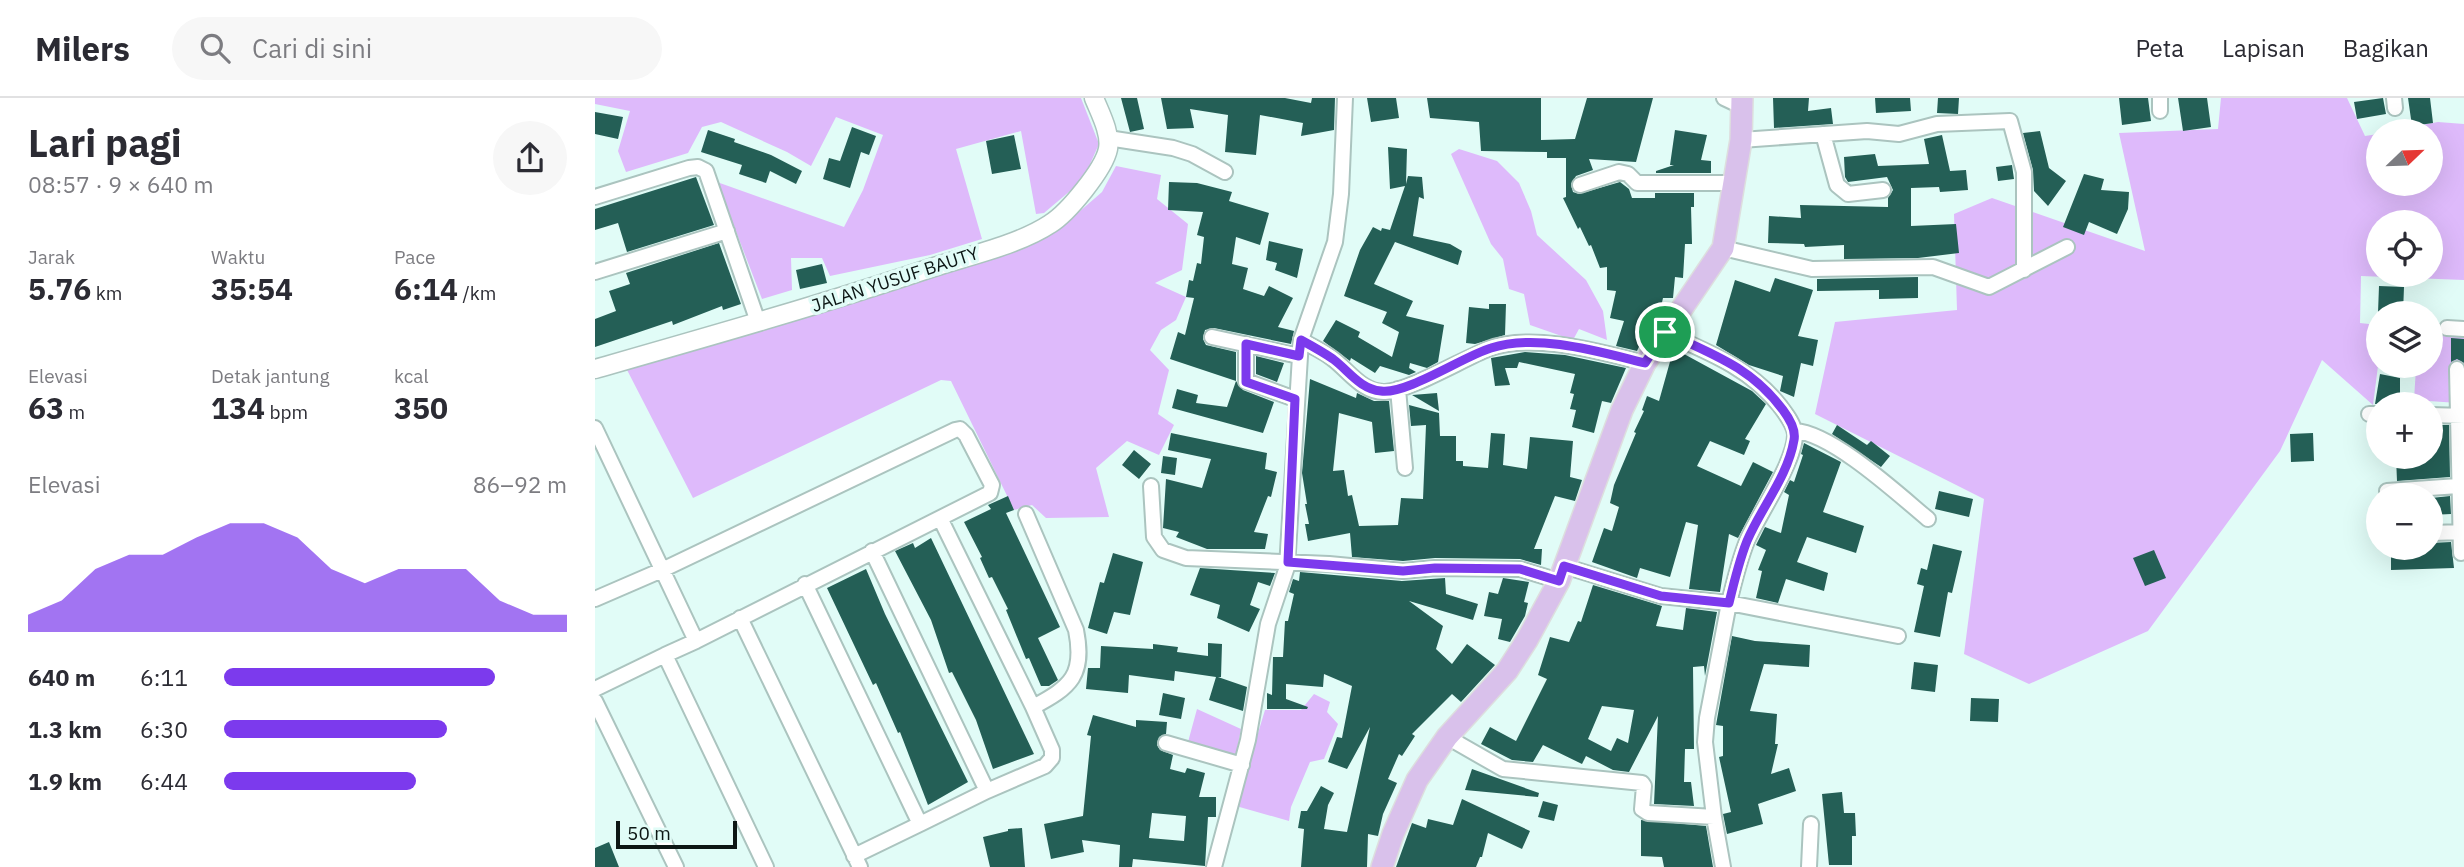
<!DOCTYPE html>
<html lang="id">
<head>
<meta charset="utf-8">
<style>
	:root { --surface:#fff; --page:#f7f7f7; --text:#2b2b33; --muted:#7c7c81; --line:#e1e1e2; --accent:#7c3aed }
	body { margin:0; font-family:"IBM Plex Sans",sans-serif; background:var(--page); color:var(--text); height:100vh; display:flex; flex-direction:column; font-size:26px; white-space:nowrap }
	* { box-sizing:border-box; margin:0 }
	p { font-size:23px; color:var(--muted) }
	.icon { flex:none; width:38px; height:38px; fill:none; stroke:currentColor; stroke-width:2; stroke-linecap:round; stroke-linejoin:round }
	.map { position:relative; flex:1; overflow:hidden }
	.drawer { display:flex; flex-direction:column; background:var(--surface); width:595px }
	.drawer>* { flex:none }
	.needle { width:46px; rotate:67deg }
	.fabs { position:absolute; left:1771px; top:21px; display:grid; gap:14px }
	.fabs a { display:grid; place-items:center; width:77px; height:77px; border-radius:50%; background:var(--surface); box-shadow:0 7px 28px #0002; font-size:35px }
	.scale { position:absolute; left:21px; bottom:18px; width:121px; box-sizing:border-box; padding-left:7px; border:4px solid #0c1614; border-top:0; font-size:19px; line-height:24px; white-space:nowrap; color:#0c1614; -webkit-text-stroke:5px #e1fcf7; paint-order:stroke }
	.pin { position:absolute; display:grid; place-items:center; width:60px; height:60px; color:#fff; margin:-30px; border:4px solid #fff; border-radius:50%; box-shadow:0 2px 7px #0007 }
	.round { display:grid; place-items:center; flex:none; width:74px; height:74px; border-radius:37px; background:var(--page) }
	.overview { display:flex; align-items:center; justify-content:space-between; height:119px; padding:0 28px }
	h1 { font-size:38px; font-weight:700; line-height:52px }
	.figures { display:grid; grid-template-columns:repeat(3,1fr); gap:10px; height:119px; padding:7px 28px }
	.figures div { display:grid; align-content:center }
	.figures b { font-size:30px; font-weight:700 }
	.figures small { font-size:19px; font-weight:400 }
	.figures p { font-size:19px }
	.chart { height:196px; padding:14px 28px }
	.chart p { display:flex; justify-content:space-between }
	.chart svg { width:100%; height:126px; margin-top:7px; fill:var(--accent); opacity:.7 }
	ul { padding:0 28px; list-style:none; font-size:23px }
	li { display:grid; grid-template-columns:112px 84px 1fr; align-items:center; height:52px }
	li i { height:18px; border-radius:9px; background:var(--accent) }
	header { display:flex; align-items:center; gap:42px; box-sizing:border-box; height:98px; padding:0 35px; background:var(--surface); border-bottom:2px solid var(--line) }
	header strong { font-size:33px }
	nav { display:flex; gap:38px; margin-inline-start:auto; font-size:24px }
	.search { width:490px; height:63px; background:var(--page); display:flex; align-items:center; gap:18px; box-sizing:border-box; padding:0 24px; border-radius:38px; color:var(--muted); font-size:26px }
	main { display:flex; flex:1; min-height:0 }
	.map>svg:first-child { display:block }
</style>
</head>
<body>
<header>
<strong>Milers</strong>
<div class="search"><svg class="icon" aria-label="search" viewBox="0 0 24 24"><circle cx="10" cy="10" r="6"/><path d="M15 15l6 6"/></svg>Cari di sini</div>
<nav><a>Peta</a><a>Lapisan</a><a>Bagikan</a></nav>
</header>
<main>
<section class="drawer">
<div class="overview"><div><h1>Lari pagi</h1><p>08:57 · 9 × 640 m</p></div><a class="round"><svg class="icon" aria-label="share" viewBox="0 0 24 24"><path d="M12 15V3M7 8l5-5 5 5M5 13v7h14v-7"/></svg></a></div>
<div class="figures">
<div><p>Jarak</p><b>5.76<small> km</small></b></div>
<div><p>Waktu</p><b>35:54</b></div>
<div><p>Pace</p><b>6:14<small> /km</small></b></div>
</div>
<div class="figures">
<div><p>Elevasi</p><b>63<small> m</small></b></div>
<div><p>Detak jantung</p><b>134<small> bpm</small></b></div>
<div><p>kcal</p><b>350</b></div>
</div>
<div class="chart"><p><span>Elevasi</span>86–92 m</p>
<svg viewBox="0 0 160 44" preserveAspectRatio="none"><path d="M0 44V38L10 33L20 22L30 17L40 17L50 11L60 6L70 6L80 11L90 22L100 27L110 22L120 22L130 22L140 33L150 38L160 38V44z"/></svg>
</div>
<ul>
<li><b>640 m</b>6:11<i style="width:79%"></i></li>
<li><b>1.3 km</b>6:30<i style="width:65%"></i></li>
<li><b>1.9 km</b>6:44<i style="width:56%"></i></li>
</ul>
</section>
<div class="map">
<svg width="1869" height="769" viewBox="0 0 1869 769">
	<rect width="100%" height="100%" fill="#e1fcf7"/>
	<path fill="#debafb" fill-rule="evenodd" d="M0,0H486L504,46L488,82L449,115L441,116L426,33L361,51L387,141L335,157L235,178L227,160H196L197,192L167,201L122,84L249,129L268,92L288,37L241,19L216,68L192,54L126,24L107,29L93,55L31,74L23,53L35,13L0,6Z
		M1626,0H1752L1770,38L1783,36V86H1836V33H1796L1843,24L1869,26V182L1766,178L1765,225L1783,227V268L1778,307L1727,262L1685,353L1553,533L1434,586L1369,556L1389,401L1220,316L1240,224L1362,212L1359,116L1397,100L1550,153L1524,35L1623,31ZM1783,124H1836V177H1783Z
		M864,51L902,63L924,85L936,113L942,137L991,182L1008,213L1012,242L984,231L978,242L935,227L929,196L914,191L908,161L896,146L856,56Z
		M521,68L566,77L562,101L593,126L587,172L560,185L591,199L581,222L566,232L555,252L574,272L563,316L579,327L564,357L532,343L501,370L514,419L451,420L437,407L419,412L356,283L346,282L98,400L30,268L331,179L462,133L507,94Z
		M1836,230L1869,232V267L1863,305L1819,302L1821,270L1793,268H1836Z
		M719,596L735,604L732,614L743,626L729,661L715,664L696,709L694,723L641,708L670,612H706Z
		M602,611L646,631L640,661L593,644Z"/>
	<path fill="#245f56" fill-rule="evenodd" d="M526,0H542L549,31L535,34Z
		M566,0H690L716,5L717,0H740L739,32L706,38L708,25L665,17L661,57L630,54L633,17L595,11L599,30L572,31Z
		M772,0H801L804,20L776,24Z
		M832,0H946V42L980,41L992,0H1058L1041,64L994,61L998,72L981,78L976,86L978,94L984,96L1025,84L1034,91L1037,100H1060V95H1099V109H1096L1097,146H1090L1088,180L1080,179L1078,200H1068L1063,222L1058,230L1053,229L1042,253L1021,248L1029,223L1015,220L1021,193L1012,192V169L1005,170L996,147L994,148L985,129L983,131L968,100L971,99V60H952V54L886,53L884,24L835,20Z
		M1178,0H1214L1213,13L1236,10L1238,26L1179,30Z
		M1280,0H1315L1316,13L1281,15Z
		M1343,0H1364L1363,16L1342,15Z
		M1524,0H1553L1556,23L1527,27Z
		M1583,0H1612L1616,29L1588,33Z
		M1788,0L1791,16L1762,21L1759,4Z
		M1813,0H1835L1838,25L1817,28Z
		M0,14L28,19L23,41L0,36Z
		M257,29L281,38L274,57L266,54L255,90L228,81L234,60L245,63Z
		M113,32L140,41L139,44L176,57L207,73L201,86L175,73L171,85L144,76L147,67L106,54Z
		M1080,32L1112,37L1106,62L1116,63V75H1061V73L1079,67H1075Z
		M1445,33L1454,70L1471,83L1453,108L1439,93L1438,72L1428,35Z
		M419,37L426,71L397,76L391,43Z
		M1347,37L1355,73L1371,72L1373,92L1345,94L1344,89L1316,90V128L1361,126L1364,155L1323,160L1249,161V147L1210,149L1209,146L1173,145L1174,118L1206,120L1205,107L1293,109V100L1298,92L1292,79L1253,84L1250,79L1249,59L1280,56L1283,68L1334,66L1329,41Z
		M793,49L812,51L811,86L813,78L827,79L829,101L824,99L818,138L855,146L867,153L863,167L800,144L779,186L818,203L811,218L849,227L843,264L832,270L815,265L814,270L821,274L814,277L785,268L780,275L756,260L755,263L728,243L741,222L765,234L763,239L797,259L804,234L787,225L792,214L749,198L765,152L778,129L786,133L787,130L795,132L810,88L795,91Z
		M1417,67L1419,81L1403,83L1401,69Z
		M1489,76L1509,81L1506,92L1534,94L1533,111L1522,136L1494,124L1489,137L1468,129Z
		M101,79L119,127L32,154L23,125L0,132V111Z
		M574,84L602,85L637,94L634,103L674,115L665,147L641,139L637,166L653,170L648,191L669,198L674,188L698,200L683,229L699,233L696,246L619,230L610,232L608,241L611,247L641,254V283L575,261L583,234L590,237L599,200L591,199L594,182L598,183L602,165L606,166L609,139L602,137L608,114L573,112Z
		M674,143L708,151L702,180L680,172L682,165L671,162Z
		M124,145L146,206L128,212L127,208L78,227L77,223L0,249V221L21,213L14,193L35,186L31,175Z
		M227,166L232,185L205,191L201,172Z
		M1323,179V200L1284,201V192L1222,193V181Z
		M1180,180L1218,192L1203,238L1223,242L1218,268L1206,265L1199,299L1185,293L1188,278L1154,267L1121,247L1140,182L1175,194Z
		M1784,188L1809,189L1808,215H1783Z
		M894,206H911L910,237L880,246L871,245L874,209L894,211Z
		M1856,240L1869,241V265L1862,261L1856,264Z
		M1078,253L1089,256L1157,293L1171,306L1150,341L1155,343L1149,357L1115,343L1102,368L1146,388L1158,364L1178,374L1143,440L1134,436L1125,494L1094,491L1103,427L1091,424L1075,479L1045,470L1042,480L997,464L1009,430L1017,433L1024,409L1015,405L1019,387L1041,335L1039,334L1049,313L1047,312L1052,298L1064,303Z
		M930,254L970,257L1031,270L1016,305L1007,303L999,335L977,329L981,312L975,311L979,296L975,295L980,276L924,264L922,270H910L915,287L900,288L896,260Z
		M661,258L689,265L682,284L661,276Z
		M1785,276L1805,280V306H1780Z
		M715,281L761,300L762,295L779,303H794L799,353L780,355L777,324L744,315L738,373L749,372L753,398L757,397L764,428L803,427L806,400L828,401L831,327L816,328L814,307L844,315L845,338H861V363H868V368L893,370L896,335L910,336L908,367L932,371L935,339L978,343L975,379L987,382L980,403L960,398L939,451H947L946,467L925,461L840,460L808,463L757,459L755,435L713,443L710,426H714L710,406H712L707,375Z
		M641,283L648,292L679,304L668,335L577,310L582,291L603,297L601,305L632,309Z
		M842,295L844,313L817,297Z
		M1242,327L1272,347L1276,343L1295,358L1286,369L1237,336Z
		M1836,327H1854L1855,379L1802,383L1801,359H1836Z
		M576,335L672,355L670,371L682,374L676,399L673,398L659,434L673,436L670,451H612L581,439L584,434L568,430L571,381L607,390L616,361L573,352Z
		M1718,335L1719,363L1696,364L1695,336Z
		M1209,345L1246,364L1228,414L1269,428L1261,455L1212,439L1202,464L1233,475L1229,493L1191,481L1183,505L1161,500L1167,473L1163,472L1171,452L1161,447L1170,429L1186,435L1194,397L1189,394L1195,382L1199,384L1208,357L1206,356Z
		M539,352L556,366L544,381L527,367Z
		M568,358L582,360L580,377L566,375Z
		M1344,393L1378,401L1374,419L1340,411Z
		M413,398L419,412L411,415L465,529L443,540L463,582L454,588H446L434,560L431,561L411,512L413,511L397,479L394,480L385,460L387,459L369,424L396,411L393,407Z
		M1855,398L1856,416L1836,417V400Z
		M336,440L439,656L398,671L381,622L357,574L354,575L336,522L300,453L318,445L320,450Z
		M1856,444L1859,470L1796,472V450H1836V445Z
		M1338,446L1367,453L1357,495L1353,494L1345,539L1319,534L1329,488L1322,486L1326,470L1332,472Z
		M1559,452L1571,480L1550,488L1538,460Z
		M518,455L548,464L535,517L519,514L512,536L493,530L505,484L509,485Z
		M605,470L680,475L675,488L663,484L655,507L665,511L654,534L622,520L625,507L595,497Z
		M271,471L290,516L373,684L333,707L305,634L303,635L281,585L278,587L232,490Z
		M705,474L807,483L850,480L851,496L883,506L878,522L814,503L848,528L841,551L857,566L872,546L900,567L866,604L857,596L817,636L820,638L807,658L804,656L793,681L802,685L788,716L783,738L773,736L772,769H706L709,731L703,730L706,713H712L726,688L739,695L733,707L729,731L752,734L775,629L752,671L733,664L742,639L747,640L757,588L729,576L728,589L691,586V601L713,609L712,611H672V595L677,597L678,559H688L690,523H693L699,496L694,494L698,481L704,483Z
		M908,480L934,484L929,504L933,505L930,518L915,544L903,541L907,521L889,518L894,494L903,496Z
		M998,487L1067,508L1061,528L1088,532L1091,510L1122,514L1110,578L1109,568L1098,569L1099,651H1090L1089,684H1096L1099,708L1059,706L1063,618L1034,674L1018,672L991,658L987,666L948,647L938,664L917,662L886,646L895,629L921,643L952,581L943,577L955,539L974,544L983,523L986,524ZM1007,608L1039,612L1033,645L1022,640L1016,653L993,641Z
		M1137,538L1160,543L1215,547L1214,569L1169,566L1155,613L1182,616L1180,646H1183L1176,676L1194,670L1201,693L1163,706L1168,726L1132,736L1128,716L1136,714L1124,659L1128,658V628L1121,627Z
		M613,545L627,546L626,579H623L652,589L648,613L614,602L621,579L580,573L579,583L534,577L533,595L491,591L493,570H505L506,548L558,551V546L583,549L582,554L613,558Z
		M1319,564L1343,567L1340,594L1316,591Z
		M568,595L590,600L586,621L564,617Z
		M1376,600L1404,601L1403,624L1375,623Z
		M498,617L541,629V622L572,624L571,636L564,639L562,647L565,652L578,657L575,671L590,675L592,670L610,675L604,699H621V719H613L610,768L538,761L537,769H524L525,747L487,742L489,754L456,761L449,726L488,718L496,638L492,637ZM557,715L591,718L589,743L554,740Z
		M877,671L944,695L943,699L870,692Z
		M1247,694L1249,715H1260L1261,738H1257V767H1234L1227,696Z
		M867,701L935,733L927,751L893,735L887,759H885L881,769H801L817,725L831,730L833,721L858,727Z
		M948,703L963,707L959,723L943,719Z
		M1046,722L1111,728L1118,769H1069L1067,759L1046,758Z
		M427,730L430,769H395L388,739L413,733V731Z
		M14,744L24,769H0V750Z"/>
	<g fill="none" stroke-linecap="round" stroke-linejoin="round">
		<defs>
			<path id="minor" d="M1129,0L1146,8
				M1565,0V13
				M1799,0L1800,10
				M1228,36L1242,87L1253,96L1288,92
				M513,40L578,50L597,56L630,74
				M1146,42L1272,33L1304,36L1342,26L1415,23L1429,74V172
				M985,87L1024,74L1033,76L1042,85H1138
				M0,99L94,70L103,69L111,73L163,224
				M1128,150L1217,171L1338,169L1394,189L1472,149
				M0,174L132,133
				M1852,230L1869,231
				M617,239L704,258
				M706,242C716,248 728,253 738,261C754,273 768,295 790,294C814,293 868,261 893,251C937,234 1005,254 1050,265
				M651,246V283L700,301
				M1862,271L1866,455
				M803,291L810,370
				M1774,316H1783
				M1836,317L1869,318
				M0,330L101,543L395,395L397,387L371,337L365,331L360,332L67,472L0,501
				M1200,333C1237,335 1303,396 1333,421
				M556,388L559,439L568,452L591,460L734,466L808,473L840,470L925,471L964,483
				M1792,393L1863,388
				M431,416L481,532C490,577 476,589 438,609
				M1836,435L1869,434
				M277,453L392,693
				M969,468L1066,498L1134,505C1139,484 1144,463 1152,443C1163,418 1201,362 1200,336C1199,326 1191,316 1185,308C1155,270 1113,254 1070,235
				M210,486L325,726L392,693L450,668L457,660V652L438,609L346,422
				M145,520L265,769
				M101,543L70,557L171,769
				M0,591L70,557
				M0,603L81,769
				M852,639L908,671L1047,685L1049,688L1047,711L1053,715L1119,719L1110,644L1112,620L1134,505L1303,538
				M571,645L647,667
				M1119,719L1128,769
				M259,758L325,726
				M619,769L653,642L673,526L692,469L706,242L740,144L746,96L750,0
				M1214,769L1216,726"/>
			<path id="tertiary" d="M0,271C112,239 225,207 336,170C373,158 423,147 455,126C473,115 509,71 513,51C516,35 505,15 499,0"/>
			<path id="primary" d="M787,769L798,736L822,682L852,639L912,573L932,542L964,483L1027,312L1050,265L1128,150L1146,42L1147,0"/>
		</defs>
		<use href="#minor" stroke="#abc4bf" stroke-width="18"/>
		<use href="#tertiary" stroke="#abc4bf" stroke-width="21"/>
		<use href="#primary" stroke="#dddede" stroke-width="24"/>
		<use href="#minor" stroke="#fff" stroke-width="14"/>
		<use href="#tertiary" stroke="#fff" stroke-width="18"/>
		<use href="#primary" stroke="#d9c1eb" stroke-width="21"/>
	</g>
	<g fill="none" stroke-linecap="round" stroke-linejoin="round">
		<defs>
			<path id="route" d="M1070,234C1117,256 1156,269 1188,312C1194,320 1201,332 1199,342C1193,378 1166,410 1152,443C1144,463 1139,484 1134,505L1066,498L969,468L964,483L925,471L840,470L808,473L693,464L700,301L651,284V246L704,258L706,242C717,248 728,254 738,261C754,273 765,291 786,293C811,297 869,258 896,250C942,235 1005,254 1050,265Z"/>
		</defs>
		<use href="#route" stroke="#fff" stroke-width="14"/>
		<use href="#route" stroke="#7c3aed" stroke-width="9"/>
	</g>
	<g text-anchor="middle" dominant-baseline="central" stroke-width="7" stroke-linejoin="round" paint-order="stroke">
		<g font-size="18" fill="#0c1614" stroke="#e1fcf7">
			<text transform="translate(300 181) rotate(-18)">JALAN YUSUF BAUTY</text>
		</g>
	</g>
</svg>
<div class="fabs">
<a><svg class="needle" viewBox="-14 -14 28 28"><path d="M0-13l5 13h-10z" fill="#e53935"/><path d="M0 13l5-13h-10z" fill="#7c7c81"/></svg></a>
<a><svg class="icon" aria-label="locate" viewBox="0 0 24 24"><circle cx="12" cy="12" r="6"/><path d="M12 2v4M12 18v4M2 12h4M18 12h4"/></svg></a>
<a><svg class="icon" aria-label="layers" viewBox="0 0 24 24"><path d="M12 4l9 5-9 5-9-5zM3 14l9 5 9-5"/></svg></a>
<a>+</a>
<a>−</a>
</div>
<div class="scale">50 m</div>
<div class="pin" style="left:1070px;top:234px;background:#1e9e55"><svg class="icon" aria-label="arrive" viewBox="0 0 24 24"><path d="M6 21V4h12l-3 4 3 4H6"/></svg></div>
</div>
</main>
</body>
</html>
